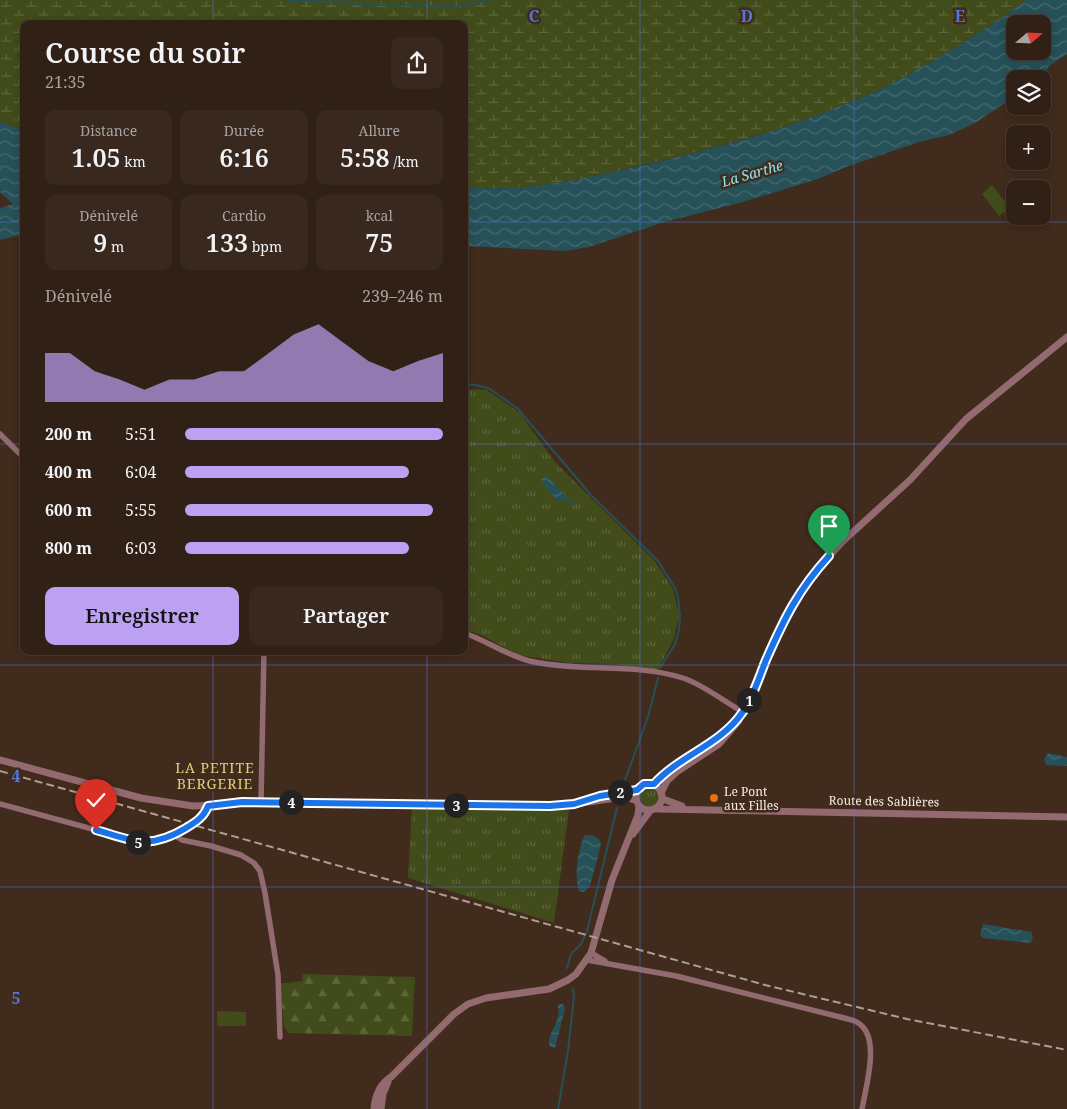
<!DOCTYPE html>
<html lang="fr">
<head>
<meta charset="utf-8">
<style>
	:root { --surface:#302015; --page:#38281e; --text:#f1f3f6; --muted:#a8a3a0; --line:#4b3e34; --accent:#bca0f2 }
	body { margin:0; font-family:"Noto Serif",serif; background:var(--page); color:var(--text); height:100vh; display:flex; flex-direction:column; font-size:19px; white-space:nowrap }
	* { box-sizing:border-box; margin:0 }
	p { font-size:16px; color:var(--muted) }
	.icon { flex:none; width:28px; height:28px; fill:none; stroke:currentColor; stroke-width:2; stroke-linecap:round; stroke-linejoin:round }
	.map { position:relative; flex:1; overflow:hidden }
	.details { position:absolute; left:20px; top:20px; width:448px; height:635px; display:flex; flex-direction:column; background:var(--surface); border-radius:10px; box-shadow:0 2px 8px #0003,0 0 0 1px var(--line) }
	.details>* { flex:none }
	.needle { width:32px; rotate:71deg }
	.tools { position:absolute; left:1006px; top:15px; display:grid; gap:10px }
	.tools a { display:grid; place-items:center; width:45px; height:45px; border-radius:10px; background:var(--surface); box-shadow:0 2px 8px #0003,0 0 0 1px var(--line); font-size:25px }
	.pin { position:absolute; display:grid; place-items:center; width:42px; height:42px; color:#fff; margin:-51px -21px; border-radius:50% 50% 50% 0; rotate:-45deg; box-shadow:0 0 5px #0007 }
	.pin .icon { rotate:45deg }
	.km { position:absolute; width:25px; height:25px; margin:-12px; border-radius:50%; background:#222; color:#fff; font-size:14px; line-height:25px; text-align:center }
	.round { display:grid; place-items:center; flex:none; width:52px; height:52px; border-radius:10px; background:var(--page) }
	.head { display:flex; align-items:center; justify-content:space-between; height:85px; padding:0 25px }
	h1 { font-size:28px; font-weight:600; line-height:38px }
	.metrics { display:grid; grid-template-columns:repeat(3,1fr); gap:8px; height:85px; padding:5px 25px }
	.metrics div { display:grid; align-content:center; border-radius:10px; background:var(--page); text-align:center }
	.metrics b { font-size:25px; font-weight:600 }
	.metrics small { font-size:14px; font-weight:400 }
	.metrics p { font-size:14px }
	.chart { height:140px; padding:10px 25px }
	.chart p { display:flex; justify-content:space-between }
	.chart svg { width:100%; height:90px; margin-top:5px; fill:var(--accent); opacity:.7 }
	.action { display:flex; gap:10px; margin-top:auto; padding:10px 25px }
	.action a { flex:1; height:58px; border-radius:10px; background:var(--accent); color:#111; font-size:20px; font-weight:600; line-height:58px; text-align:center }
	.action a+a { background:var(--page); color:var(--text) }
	ul { padding:0 25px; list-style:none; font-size:16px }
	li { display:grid; grid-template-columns:80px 60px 1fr; align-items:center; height:38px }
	li i { height:12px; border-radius:6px; background:var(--accent) }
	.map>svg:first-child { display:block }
</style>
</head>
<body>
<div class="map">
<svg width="1067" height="1109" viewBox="0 0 1067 1109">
	<defs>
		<pattern id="grass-tufts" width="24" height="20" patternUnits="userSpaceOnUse" patternTransform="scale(1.25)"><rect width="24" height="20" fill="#414c1a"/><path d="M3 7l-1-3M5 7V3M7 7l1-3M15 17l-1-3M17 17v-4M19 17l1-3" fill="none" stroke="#5d663b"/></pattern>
		<pattern id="forest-firs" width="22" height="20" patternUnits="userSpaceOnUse" patternTransform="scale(1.25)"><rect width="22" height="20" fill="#414c1a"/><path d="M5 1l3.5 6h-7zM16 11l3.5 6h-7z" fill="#5d663b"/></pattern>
		<pattern id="wetland-marsh" width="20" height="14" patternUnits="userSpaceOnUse" patternTransform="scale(1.25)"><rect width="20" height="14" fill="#414c1a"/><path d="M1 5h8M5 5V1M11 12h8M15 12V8" fill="none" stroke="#5d663b"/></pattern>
		<pattern id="water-waves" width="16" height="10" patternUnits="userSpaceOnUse" patternTransform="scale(1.25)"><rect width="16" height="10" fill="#265158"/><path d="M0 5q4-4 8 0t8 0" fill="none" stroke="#466a70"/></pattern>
	</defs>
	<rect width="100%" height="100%" fill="#402b1c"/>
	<path fill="url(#grass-tufts)" d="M464,389L487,390L519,412L555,462L654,560L673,589L679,615L674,639L657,671L614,664L569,663L519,655L479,634L464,630Z
		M640 797a10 10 0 1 1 20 0a10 10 0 1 1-20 0Z
		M412,807L569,810L554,923L408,878Z"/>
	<path fill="url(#forest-firs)" d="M303,974L415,977L412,1036L288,1033L284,1026L280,984L302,981Z"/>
	<path fill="url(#wetland-marsh)" d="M0,0H1027C982,32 934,62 885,87C874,93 862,97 850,102C784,130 714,148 643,165C585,179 525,193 464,187V24H24V130L0,122Z"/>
	<path fill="#414c1a" d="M992,185L1010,208L999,216L982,194Z
		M217,1011L246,1012V1026H217Z"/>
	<path fill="url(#water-waves)" fill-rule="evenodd" d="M1027,0H1067V54L1053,63L1037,79H1015V96L975,123L949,135L919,142L846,167L818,179L743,202L664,222L589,247L565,251L464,246V187C523,193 582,179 640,166C711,149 782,131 850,102C862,97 874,93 885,87C934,62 982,32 1027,0ZM1015,24H1042V51H1015Z
		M0,122L24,130V234L0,240V208L13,204L0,192Z
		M544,476L550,479L573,504H575L573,506L563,499L558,501L544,485L541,479Z
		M1048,753L1067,757V766L1046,765L1044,759Z
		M585,835H592L599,839L601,845L590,886L584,892H580C573,881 578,846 585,835Z
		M983,924L1031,932L1033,939L1030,943L983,938L980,935Z
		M562,1004L564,1005L565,1009L555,1048L549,1046C549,1042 549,1037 551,1033C555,1025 562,1014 557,1005Z"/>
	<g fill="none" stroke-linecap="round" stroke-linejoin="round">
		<path stroke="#265158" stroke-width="2" d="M287,0L381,5L456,6L490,0
			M464,384L476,385L490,389L517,408L591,495L658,561L675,588L678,598L680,616L679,630L675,644L660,668
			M625,780L648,717L658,678
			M567,968L571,954L581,944L587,931L617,808
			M558,1109L568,1051L574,996L573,989"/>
		<path stroke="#936a70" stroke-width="5.5" d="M0,434L24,458
			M464,633C488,641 509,657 534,662C583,672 635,663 683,678C704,685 723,701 743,712
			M261,802L264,651
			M0,804L144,843C165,841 200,827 208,806
			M174,835L182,840L211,846L241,855L254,863L260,871L265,893L278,975L280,1037
			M591,953L605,961
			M587,960L676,976L848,1019C853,1020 858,1022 862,1026C879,1042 866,1087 862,1109"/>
		<path stroke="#936a70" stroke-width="7" d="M0,760L141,798L193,806L218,805L244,802H286L539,806L573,804L624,797L636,800
			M636 797a13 13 0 1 1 26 0a13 13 0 1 1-26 0Z
			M654,785C677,758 710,749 732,724
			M661,793L667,781L678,771L719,744L738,722L785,616L817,569L842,542L910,480L966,419L1067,337
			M605,795L637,790
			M663,799L682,806
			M658,809L1067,817
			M633,834L650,811
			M374,1109C375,1096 380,1084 391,1077L454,1014L468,1004L486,998L549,989L568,980L576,974L591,953L612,880L638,815L639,807
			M381,1109L383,1094L388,1082"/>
		<path stroke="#af9e92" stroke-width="2" stroke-dasharray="8 4" stroke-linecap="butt" d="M0,771L765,985L907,1019L1067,1050"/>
	</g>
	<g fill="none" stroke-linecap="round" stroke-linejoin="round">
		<defs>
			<path id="route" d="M96,830C134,841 149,850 186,828C196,822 204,817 208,806L242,802L550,806L574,804L600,796L637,790L644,784H654C679,756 720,745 742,713C753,698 759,677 766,660C784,619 798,590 829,556"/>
		</defs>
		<use href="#route" stroke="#fff" stroke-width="10"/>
		<use href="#route" stroke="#1a73e8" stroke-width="6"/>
	</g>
	<path fill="none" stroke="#5475da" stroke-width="1" stroke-opacity="0.55" d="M213,0V24M427,0V24M640,0V1109M854,0V1109M0,222H24M464,222H1067M0,444H24M464,444H1067M213,651V1109M427,651V1109M0,665H1067M0,887H1067"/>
	<circle fill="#e8710a" stroke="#402b1c" stroke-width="2" cx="714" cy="798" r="5"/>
	<g text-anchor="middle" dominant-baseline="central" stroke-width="5" stroke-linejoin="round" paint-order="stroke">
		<g font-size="12" fill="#f9ebe1" stroke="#402b1c" text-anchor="start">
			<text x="724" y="791">Le Pont<tspan x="724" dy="14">aux Filles</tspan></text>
		</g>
		<g font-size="12" fill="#f9ebe1" stroke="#402b1c">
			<text transform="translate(884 801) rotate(1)">Route des Sablières</text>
		</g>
		<g font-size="14" font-style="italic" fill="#8ce8f8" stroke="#402b1c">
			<text transform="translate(752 173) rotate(-16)">La Sarthe</text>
		</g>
		<g font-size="14" letter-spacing="1" fill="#ddd082" stroke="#402b1c">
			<text x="215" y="767">LA PETITE<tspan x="215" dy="16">BERGERIE</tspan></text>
		</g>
	</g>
	<g font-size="16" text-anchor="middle" font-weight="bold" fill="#5475da" stroke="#402b1c" stroke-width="5" stroke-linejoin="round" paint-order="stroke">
		<text x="534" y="22">C</text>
		<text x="747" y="22">D</text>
		<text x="960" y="22">E</text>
		<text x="16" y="782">4</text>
		<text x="16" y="1004">5</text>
	</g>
</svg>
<div class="tools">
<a><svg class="needle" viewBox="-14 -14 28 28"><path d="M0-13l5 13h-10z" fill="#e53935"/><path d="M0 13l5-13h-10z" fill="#a8a3a0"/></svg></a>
<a><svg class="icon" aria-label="layers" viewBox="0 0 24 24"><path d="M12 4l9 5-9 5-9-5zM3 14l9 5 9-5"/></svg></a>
<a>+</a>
<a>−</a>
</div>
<div class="pin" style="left:829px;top:556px;background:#1e9e55"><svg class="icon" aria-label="arrive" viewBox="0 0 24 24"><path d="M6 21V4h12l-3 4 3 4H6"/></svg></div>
<div class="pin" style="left:96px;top:830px;background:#d93025"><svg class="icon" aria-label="check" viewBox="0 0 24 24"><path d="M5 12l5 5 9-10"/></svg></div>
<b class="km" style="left:749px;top:700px">1</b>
<b class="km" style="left:620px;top:792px">2</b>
<b class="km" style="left:456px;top:805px">3</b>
<b class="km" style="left:291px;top:802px">4</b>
<b class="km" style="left:138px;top:842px">5</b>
<section class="details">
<div class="head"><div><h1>Course du soir</h1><p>21:35</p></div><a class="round"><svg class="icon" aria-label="share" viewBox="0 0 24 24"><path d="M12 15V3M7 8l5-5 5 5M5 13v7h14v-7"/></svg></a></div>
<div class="metrics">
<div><p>Distance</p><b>1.05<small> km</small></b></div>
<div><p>Durée</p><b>6:16</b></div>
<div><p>Allure</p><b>5:58<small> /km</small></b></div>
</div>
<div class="metrics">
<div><p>Dénivelé</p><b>9<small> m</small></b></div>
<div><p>Cardio</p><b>133<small> bpm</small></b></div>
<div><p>kcal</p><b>75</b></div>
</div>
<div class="chart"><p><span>Dénivelé</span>239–246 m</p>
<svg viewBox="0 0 160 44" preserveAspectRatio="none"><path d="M0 44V20L10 20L20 29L30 33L40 38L50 33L60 33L70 29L80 29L90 20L100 11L110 6L120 15L130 24L140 29L150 24L160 20V44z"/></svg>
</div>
<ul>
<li><b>200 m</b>5:51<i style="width:100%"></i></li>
<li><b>400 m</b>6:04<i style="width:87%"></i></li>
<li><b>600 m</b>5:55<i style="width:96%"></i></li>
<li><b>800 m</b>6:03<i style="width:87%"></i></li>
</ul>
<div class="action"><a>Enregistrer</a><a>Partager</a></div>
</section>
</div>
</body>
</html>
